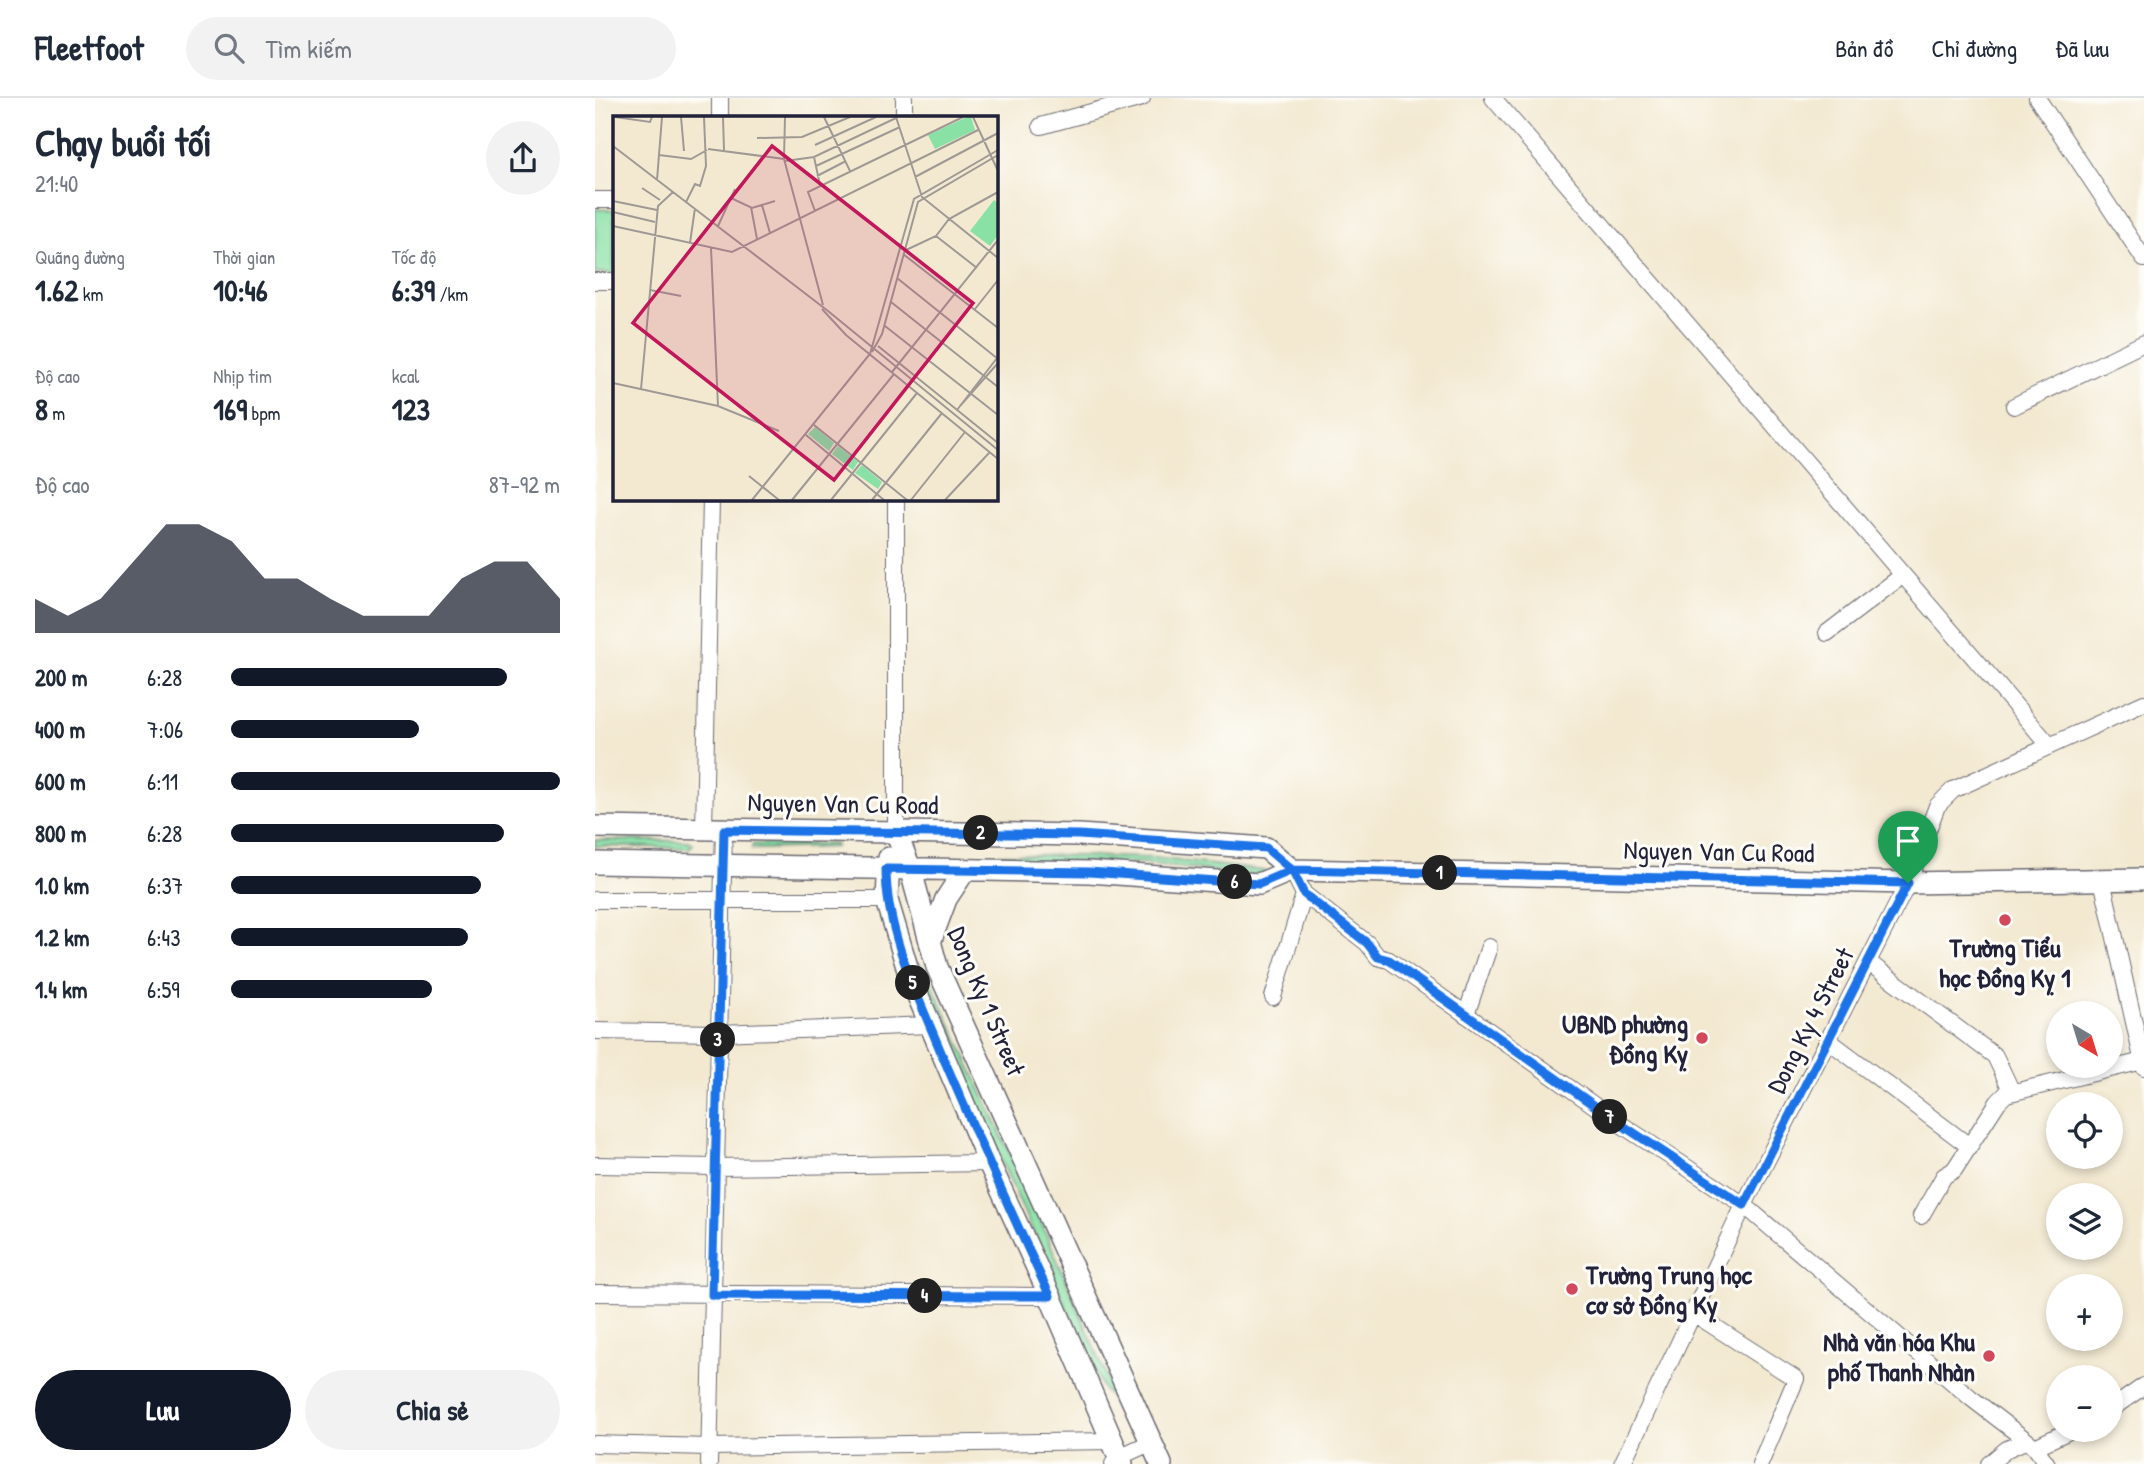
<!DOCTYPE html>
<html lang="vi">
<head>
<meta charset="utf-8">
<style>
	:root { --surface:#fff; --page:#f2f2f3; --text:#1f2937; --muted:#747a83; --line:#e0e1e3; --accent:#111827 }
	body { margin:0; font-family:"Patrick Hand",sans-serif; background:var(--page); color:var(--text); height:100vh; display:flex; flex-direction:column; font-size:26px; white-space:nowrap }
	* { box-sizing:border-box; margin:0 }
	p { font-size:23px; color:var(--muted) }
	.icon { flex:none; width:38px; height:38px; fill:none; stroke:currentColor; stroke-width:2; stroke-linecap:round; stroke-linejoin:round }
	.map { position:relative; flex:1; overflow:hidden }
	.side { display:flex; flex-direction:column; background:var(--surface); width:595px }
	.side>* { flex:none }
	.needle { width:46px; rotate:142deg }
	.tools { position:absolute; left:1451px; top:903px; display:grid; gap:14px }
	.tools a { display:grid; place-items:center; width:77px; height:77px; border-radius:50%; background:var(--surface); box-shadow:0 4px 10px #0003; font-size:35px }
	.pin { position:absolute; display:grid; place-items:center; width:60px; height:60px; color:#fff; margin:-72px -30px; border-radius:50% 50% 50% 0; rotate:-45deg; box-shadow:0 0 7px #0007 }
	.pin .icon { rotate:45deg }
	.km { position:absolute; width:35px; height:35px; margin:-18px; border-radius:50%; background:#222; color:#fff; font-size:19px; line-height:35px; text-align:center }
	.round { display:grid; place-items:center; flex:none; width:74px; height:74px; border-radius:37px; background:var(--page) }
	.head { display:flex; align-items:center; justify-content:space-between; height:119px; padding:0 35px }
	h1 { font-size:38px; font-weight:700; line-height:52px }
	.figures { display:grid; grid-template-columns:repeat(3,1fr); gap:10px; height:119px; padding:7px 35px }
	.figures div { display:grid; align-content:center }
	.figures b { font-size:30px; font-weight:700 }
	.figures small { font-size:19px; font-weight:400 }
	.figures p { font-size:19px }
	.chart { height:196px; padding:14px 35px }
	.chart p { display:flex; justify-content:space-between }
	.chart svg { width:100%; height:126px; margin-top:7px; fill:var(--accent); opacity:.7 }
	.action { display:flex; gap:14px; margin-top:auto; padding:14px 35px }
	.action a { flex:1; height:80px; border-radius:42px; background:var(--accent); color:#fff; font-size:28px; font-weight:700; line-height:80px; text-align:center }
	.action a+a { background:var(--page); color:var(--text) }
	ul { padding:0 35px; list-style:none; font-size:23px }
	li { display:grid; grid-template-columns:112px 84px 1fr; align-items:center; height:52px }
	li i { height:18px; border-radius:9px; background:var(--accent) }
	header { display:flex; align-items:center; gap:42px; box-sizing:border-box; height:98px; padding:0 35px; background:var(--surface); border-bottom:2px solid var(--line) }
	header strong { font-size:33px }
	nav { display:flex; gap:38px; margin-inline-start:auto; font-size:24px }
	.search { width:490px; height:63px; background:var(--page); display:flex; align-items:center; gap:18px; box-sizing:border-box; padding:0 24px; border-radius:38px; color:var(--muted); font-size:26px }
	main { display:flex; flex:1; min-height:0 }
	.map>svg:first-child { display:block }
</style>
</head>
<body>
<header>
<strong>Fleetfoot</strong>
<div class="search"><svg class="icon" aria-label="search" viewBox="0 0 24 24"><circle cx="10" cy="10" r="6"/><path d="M15 15l6 6"/></svg>Tìm kiếm</div>
<nav><a>Bản đồ</a><a>Chỉ đường</a><a>Đã lưu</a></nav>
</header>
<main>
<section class="side">
<div class="head"><div><h1>Chạy buổi tối</h1><p>21:40</p></div><a class="round"><svg class="icon" aria-label="share" viewBox="0 0 24 24"><path d="M12 15V3M7 8l5-5 5 5M5 13v7h14v-7"/></svg></a></div>
<div class="figures">
<div><p>Quãng đường</p><b>1.62<small> km</small></b></div>
<div><p>Thời gian</p><b>10:46</b></div>
<div><p>Tốc độ</p><b>6:39<small> /km</small></b></div>
</div>
<div class="figures">
<div><p>Độ cao</p><b>8<small> m</small></b></div>
<div><p>Nhịp tim</p><b>169<small> bpm</small></b></div>
<div><p>kcal</p><b>123</b></div>
</div>
<div class="chart"><p><span>Độ cao</span>87–92 m</p>
<svg viewBox="0 0 160 44" preserveAspectRatio="none"><path d="M0 44V32L10 38L20 32L30 19L40 6L50 6L60 12L70 25L80 25L90 32L100 38L110 38L120 38L130 25L140 19L150 19L160 32V44z"/></svg>
</div>
<ul>
<li><b>200 m</b>6:28<i style="width:84%"></i></li>
<li><b>400 m</b>7:06<i style="width:57%"></i></li>
<li><b>600 m</b>6:11<i style="width:100%"></i></li>
<li><b>800 m</b>6:28<i style="width:83%"></i></li>
<li><b>1.0 km</b>6:37<i style="width:76%"></i></li>
<li><b>1.2 km</b>6:43<i style="width:72%"></i></li>
<li><b>1.4 km</b>6:59<i style="width:61%"></i></li>
</ul>
<div class="action"><a>Lưu</a><a>Chia sẻ</a></div>
</section>
<div class="map">
<svg width="1549" height="1366" viewBox="0 0 1549 1366">
	<rect width="100%" height="100%" fill="#fdfcf7"/>
	<filter id="ink" filterUnits="userSpaceOnUse"><feTurbulence type="fractalNoise" baseFrequency=".0143" numOctaves="2"/><feDisplacementMap in="SourceGraphic" scale="14" xChannelSelector="R" yChannelSelector="G"/><feConvolveMatrix kernelMatrix="1 2 1 2 8 2 1 2 1" color-interpolation-filters="sRGB"/></filter>
	<filter id="wash" filterUnits="userSpaceOnUse"><feTurbulence type="fractalNoise" baseFrequency=".00686" numOctaves="4" result="noise"/><feDisplacementMap in="SourceGraphic" scale="28" xChannelSelector="R" yChannelSelector="G"/><feGaussianBlur stdDeviation="1.57" result="paint"/><feColorMatrix in="noise" values="0 0 0 0 0 0 0 0 0 0 0 0 0 0 0 0 0 1.4 0 .05"/><feComposite in="paint" operator="in"/></filter>
	<g filter="url(#wash)">
		<rect width="100%" height="100%" fill="#f3e9d1"/>
		<path fill="#89e1a6" stroke="#568270" stroke-width="2" d="M0,111L19,112V175H0Z
			M0,742L94,743L98,746L94,750L0,748Z
			M158,746H239L240,749L157,751Z
			M404,756L559,760L670,773L666,778L546,765L399,762L397,759Z
			M323,866L330,871C394,1009 458,1146 515,1287L514,1297L509,1293L324,879Z"/>
	</g>
	<g filter="url(#ink)">
		<g fill="none" stroke-linecap="round" stroke-linejoin="round">
			<defs>
				<path id="minor" d="M898,0L1455,648
					M1442,0L1549,161
					M125,19V0
					M309,19V0
					M446,28L547,0
					M0,102H19
					M0,183H19
					M1419,308L1549,245
					M1232,535L1308,477
					M109,731L116,401
					M301,734V401
					M697,772L709,796L772,845L783,859L794,862L1024,1025L1149,1107L1376,1300L1440,1349L1452,1366
					M1507,782L1549,969
					M0,802H292
					M1273,864L1400,958L1417,994
					M678,899L709,796
					M871,917L894,849
					M0,933L123,935L335,927
					M1233,942L1374,1048
					M0,1067L120,1069L394,1065
					M1326,1118L1349,1078L1359,1072L1403,1004L1411,996L1548,963
					M0,1195L455,1198
					M1098,1215L1201,1281L1165,1366
					M1516,1311L1549,1288
					M0,1346L114,1349L517,1343
					M1440,1349L1476,1332
					M114,1366L129,731
					M518,1366L524,1359L557,1344
					M1027,1366L1149,1107L1313,785L1342,708L1358,692L1549,605
					M1394,1366L1412,1351L1430,1343"/>
				<path id="major" d="M0,729L484,737L671,750L697,772
					M301,734L316,773L342,869L566,1366
					M294,760L292,802L315,879L394,1065L455,1198L527,1366
					M0,765L494,774L664,786L697,772L1313,785L1549,781
					M335,844L351,801L370,772"/>
			</defs>
			<use href="#minor" stroke="#6b6870" stroke-width="18"/>
			<use href="#major" stroke="#6b6870" stroke-width="24"/>
			<use href="#minor" stroke="#fff" stroke-width="16"/>
			<use href="#major" stroke="#fff" stroke-width="21"/>
		</g>
	</g>
	<g fill="none" stroke-linecap="round" stroke-linejoin="round" filter="url(#ink)">
		<defs>
			<path id="route" d="M1313,785L697,772L671,750L484,737L129,732L117,1197L455,1198C418,1119 383,1040 348,959C324,900 291,836 291,771L494,774L664,786L697,772L709,796L772,845L783,859L794,862L1024,1025L1149,1107L1313,785"/>
		</defs>
		<use href="#route" stroke="#fff" stroke-width="14"/>
		<use href="#route" stroke="#1a73e8" stroke-width="9"/>
	</g>
	<g fill="#d1495b" stroke="#fdfcf7" stroke-width="2.5">
		<circle cx="1410" cy="822" r="7"/>
		<circle cx="1107" cy="940" r="7"/>
		<circle cx="977" cy="1191" r="7"/>
		<circle cx="1394" cy="1258" r="7"/>
	</g>
	<g text-anchor="middle" dominant-baseline="central" stroke-width="6" stroke-linejoin="round" paint-order="stroke">
		<g font-size="26" fill="#22223b" stroke="#fdfcf7">
			<text transform="translate(248 705) rotate(1)">Nguyen Van Cu Road</text>
			<text transform="translate(1124 753) rotate(1)">Nguyen Van Cu Road</text>
			<text transform="translate(392 903) rotate(67)">Dong Ky 1 Street</text>
			<text transform="translate(1215 922) rotate(-63)">Dong Ky 4 Street</text>
		</g>
		<g font-size="26" font-weight="bold" fill="#22223b" stroke="#fdfcf7" text-anchor="end">
			<text x="1410" y="849" text-anchor="middle">Trường Tiểu<tspan x="1410" dy="30">học Đồng Kỵ 1</tspan></text>
			<text x="1093" y="925">UBND phường<tspan x="1093" dy="30">Đồng Kỵ</tspan></text>
			<text x="991" y="1176" text-anchor="start">Trường Trung học<tspan x="991" dy="30">cơ sở Đồng Kỵ</tspan></text>
			<text x="1380" y="1243">Nhà văn hóa Khu<tspan x="1380" dy="30">phố Thanh Nhàn</tspan></text>
		</g>
	</g>
	<g transform="translate(18 18)">
		<rect width="385" height="385" fill="#f3e9d1"/>
		<path d="M354,1H358L362,14L322,33L315,19ZM381,84L385,87V119L377,130L357,115ZM202,311L221,327L216,335L195,318ZM225,330L245,346L240,354L219,338ZM249,349L269,366L265,373L242,357Z" fill="#89e1a6"/>
		<path fill="none" stroke="#9f9995" stroke-width="2" d="M2,1L37,6L39,1M68,1L71,35M110,1L111,34M172,1L171,43L210,189M211,1L237,55M283,1L309,81L385,142M360,1L385,55M144,22L189,21L237,1M202,29L263,1M0,30L215,195L385,334M95,33L171,43M46,39L78,43L94,34M201,41L207,69M172,45L201,41L283,2M203,50L287,11M204,60L233,45M302,61L385,17M44,64L49,1M29,72L47,84M118,82L139,92L162,85M0,85L44,94M73,86L82,68L87,70L93,50L91,1M149,89L157,117M138,91L144,123M202,95L195,76L350,1M0,96L42,106M0,110L119,136L365,14M105,110L122,73M323,120L364,152M77,127L82,92M98,132L105,290M291,135L323,120L336,103L385,76M290,138L385,212M284,162L385,243M37,174L68,180M278,186L385,271M209,193L233,219L385,343M362,193L385,164M272,210L385,299M265,230L385,327M259,236L269,218L305,86L385,39M257,238L301,83L385,34M279,256L385,124M0,267L105,290L166,315M28,273L45,90L60,76M347,290L385,247M344,294L384,242M201,309L294,384M193,319L271,384M136,360L166,384M139,384L256,239M179,384L281,258M218,384L304,277M259,384L329,297M298,384L352,316M332,384L376,337"/>
		<path fill="#c2185b" fill-opacity="0.15" stroke="#c2185b" stroke-width="3.5" d="M159,30L360,187L221,364L20,207Z"/>
		<rect width="385" height="385" fill="none" stroke="#22223b" stroke-width="3.5"/>
	</g>
</svg>
<div class="tools">
<a><svg class="needle" viewBox="-14 -14 28 28"><path d="M0-13l5 13h-10z" fill="#e53935"/><path d="M0 13l5-13h-10z" fill="#747a83"/></svg></a>
<a><svg class="icon" aria-label="locate" viewBox="0 0 24 24"><circle cx="12" cy="12" r="6"/><path d="M12 2v4M12 18v4M2 12h4M18 12h4"/></svg></a>
<a><svg class="icon" aria-label="layers" viewBox="0 0 24 24"><path d="M12 4l9 5-9 5-9-5zM3 14l9 5 9-5"/></svg></a>
<a>+</a>
<a>−</a>
</div>
<div class="pin" style="left:1313px;top:785px;background:#1e9e55"><svg class="icon" aria-label="arrive" viewBox="0 0 24 24"><path d="M6 21V4h12l-3 4 3 4H6"/></svg></div>
<b class="km" style="left:845px;top:775px">1</b>
<b class="km" style="left:386px;top:735px">2</b>
<b class="km" style="left:123px;top:942px">3</b>
<b class="km" style="left:330px;top:1198px">4</b>
<b class="km" style="left:318px;top:885px">5</b>
<b class="km" style="left:640px;top:784px">6</b>
<b class="km" style="left:1015px;top:1019px">7</b>
</div>
</main>
</body>
</html>
